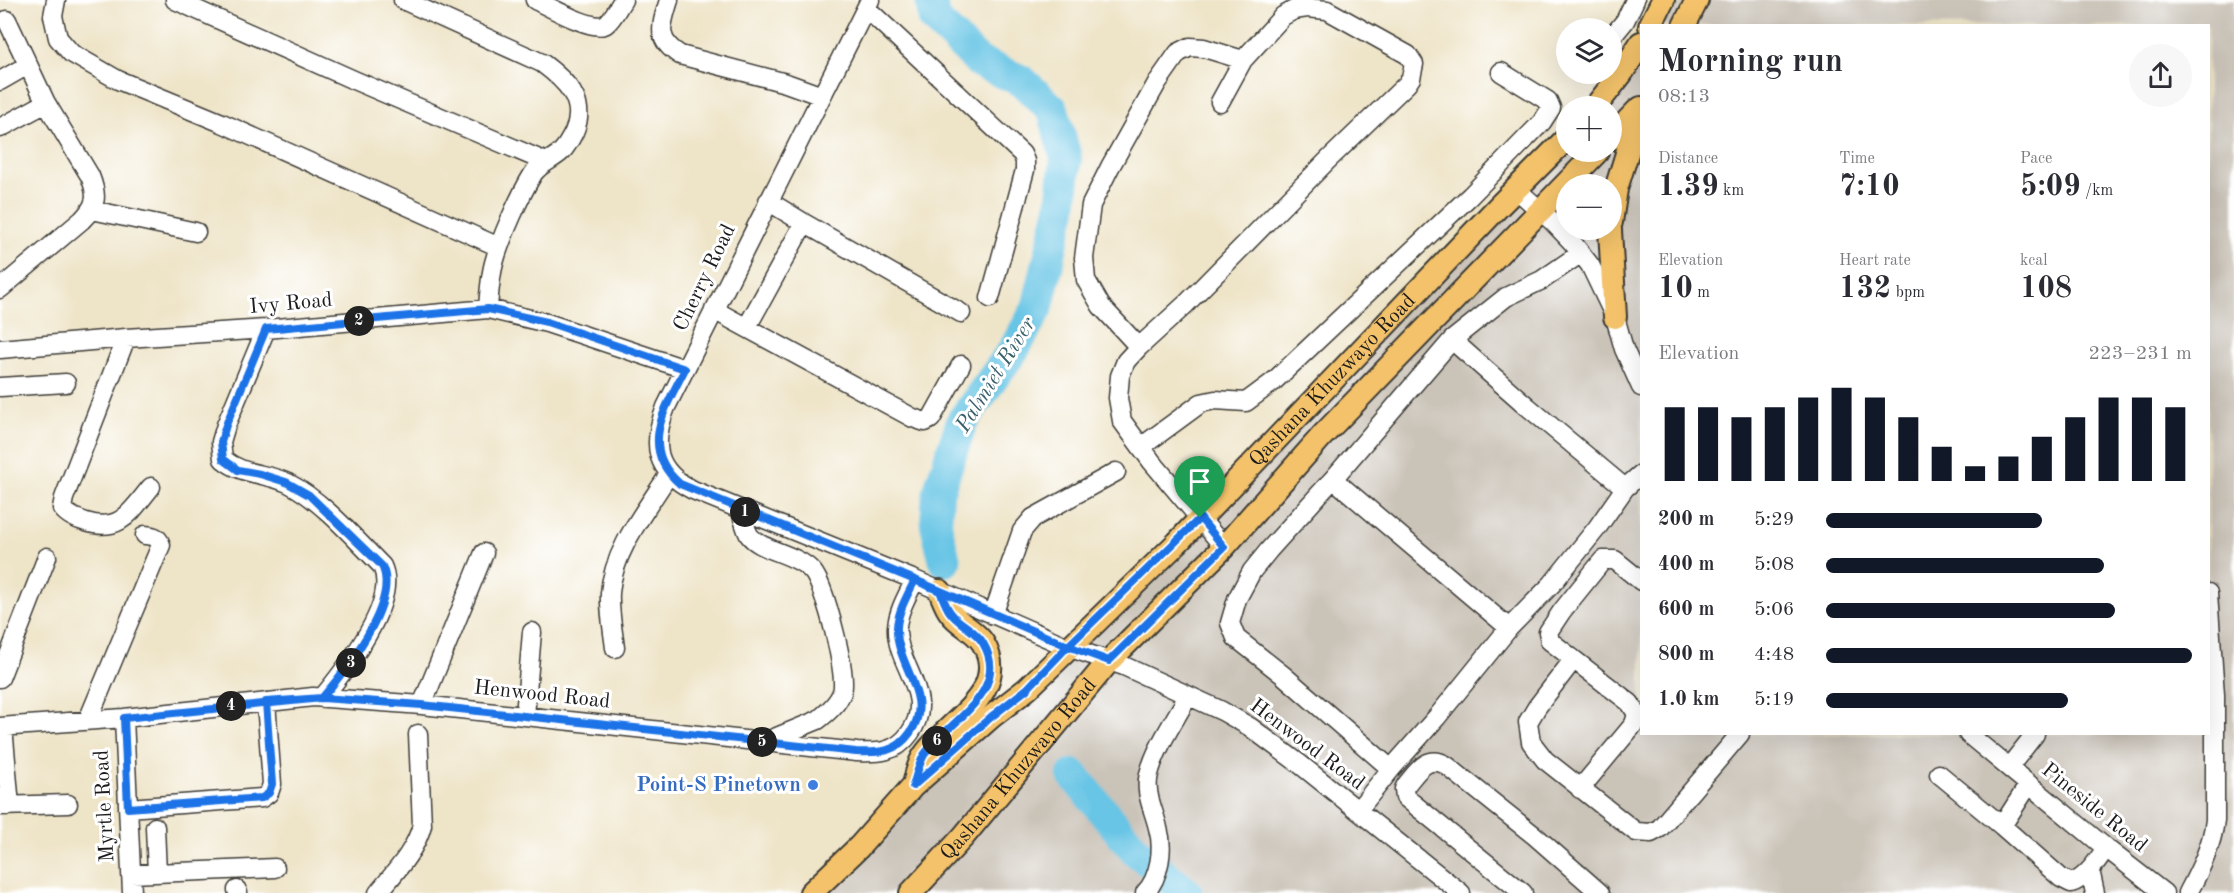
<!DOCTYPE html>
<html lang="en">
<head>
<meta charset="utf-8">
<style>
	:root { --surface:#fff; --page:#f7f7f7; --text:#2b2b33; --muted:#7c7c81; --accent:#111827 }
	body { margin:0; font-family:"Old Standard TT",serif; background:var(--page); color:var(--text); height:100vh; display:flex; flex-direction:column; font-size:22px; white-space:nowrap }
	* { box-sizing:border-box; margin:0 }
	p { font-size:20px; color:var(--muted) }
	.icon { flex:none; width:33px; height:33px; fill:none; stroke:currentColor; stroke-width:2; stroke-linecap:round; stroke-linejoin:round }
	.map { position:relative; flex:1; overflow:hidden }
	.panel { position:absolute; left:1640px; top:24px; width:570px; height:711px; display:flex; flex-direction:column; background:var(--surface); border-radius:0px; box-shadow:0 6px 24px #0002 }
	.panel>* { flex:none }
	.fabs { position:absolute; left:1556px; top:18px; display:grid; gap:12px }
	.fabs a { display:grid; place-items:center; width:66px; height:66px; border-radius:50%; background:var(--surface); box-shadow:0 6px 24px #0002; font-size:30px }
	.pin { position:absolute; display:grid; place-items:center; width:51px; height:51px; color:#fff; margin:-62px -26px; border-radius:50% 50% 50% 0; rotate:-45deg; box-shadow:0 0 6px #0007 }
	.pin .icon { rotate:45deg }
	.km { position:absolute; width:30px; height:30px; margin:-15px; border-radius:50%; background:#222; color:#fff; font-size:16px; line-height:30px; text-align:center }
	.round { display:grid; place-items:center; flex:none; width:63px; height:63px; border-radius:32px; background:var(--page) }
	.summary { display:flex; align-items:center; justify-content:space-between; height:102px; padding:0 18px }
	h1 { font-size:33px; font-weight:600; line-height:45px }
	.metrics { display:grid; grid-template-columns:repeat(3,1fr); gap:9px; height:102px; padding:6px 18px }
	.metrics div { display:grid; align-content:center }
	.metrics b { font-size:30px; font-weight:600 }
	.metrics small { font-size:16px; font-weight:400 }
	.metrics p { font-size:16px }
	.chart { height:168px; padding:12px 18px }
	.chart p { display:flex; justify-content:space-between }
	.chart svg { width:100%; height:108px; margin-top:6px; stroke:var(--accent); stroke-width:6 }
	ul { padding:0 18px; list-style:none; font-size:20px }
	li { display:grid; grid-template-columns:96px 72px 1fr; align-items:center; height:45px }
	li i { height:15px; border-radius:8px; background:var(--accent) }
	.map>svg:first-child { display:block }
</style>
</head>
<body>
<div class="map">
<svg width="2234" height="893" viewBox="0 0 2234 893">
	<rect width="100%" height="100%" fill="#fff"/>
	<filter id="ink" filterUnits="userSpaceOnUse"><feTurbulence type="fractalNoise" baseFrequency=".0167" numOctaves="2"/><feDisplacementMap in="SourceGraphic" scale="12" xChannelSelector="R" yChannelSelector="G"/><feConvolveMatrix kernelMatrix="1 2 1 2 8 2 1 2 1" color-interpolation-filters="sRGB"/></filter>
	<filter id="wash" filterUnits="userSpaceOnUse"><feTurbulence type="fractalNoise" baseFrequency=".008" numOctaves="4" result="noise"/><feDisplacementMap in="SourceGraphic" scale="24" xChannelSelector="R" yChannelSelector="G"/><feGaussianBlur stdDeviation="1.35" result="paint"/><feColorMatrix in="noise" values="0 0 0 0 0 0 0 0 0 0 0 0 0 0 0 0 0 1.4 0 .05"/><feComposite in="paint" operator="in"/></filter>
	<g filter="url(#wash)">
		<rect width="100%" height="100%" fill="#eee4c8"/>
		<path fill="#cac3b8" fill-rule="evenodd" d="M1664,0H2234V893H812L1566,152H1611V106H1597L1641,45V734H2208V26L1652,25ZM1566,184H1611V230H1566Z"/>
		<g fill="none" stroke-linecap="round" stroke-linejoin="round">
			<path stroke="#67c5e5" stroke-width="32" d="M931,0L934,19L979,62L1022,81L1053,110L1066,158L1061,208L1037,309L1014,349L962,421L938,493L936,525L945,561
				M1073,775L1136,851L1187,893"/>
		</g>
	</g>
	<g filter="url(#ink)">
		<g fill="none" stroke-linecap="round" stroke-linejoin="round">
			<defs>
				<path id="minor" d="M56,0L53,16L58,38L71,53L118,80L222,123L499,247
					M175,0L356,81L546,162
					M403,0L542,63C565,80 588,101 574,132C571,138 567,146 562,151C553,160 540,163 533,174C520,195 500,240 494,263C490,278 489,294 488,309
					M535,0C548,6 595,33 606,24C613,19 618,7 623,0
					M669,0C662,24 654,39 680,55L786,83L822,96
					M870,0L666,407C651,445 655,471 693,490L915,580L1068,647L1124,666L1222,711L1250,727L1301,765L1461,893
					M866,8L1022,154L1025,161V170L990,298
					M1611,38L1625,21L1635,0
					M0,81L28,65
					M1220,102L1243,60L1283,16L1294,10L1307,8L1327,10L1408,55L1414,64L1411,78L1407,84L1328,160L1186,304L1139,347L1126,361L1120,376L1118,398L1122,421L1152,462L1224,547
					M0,128L46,103
					M1516,189L1553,222L1572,242L1590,265L1615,317L1624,349L1641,387
					M768,201L804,223L961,313
					M92,210L196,232
					M0,289L82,220C97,205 98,196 90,176L46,103L7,20
					M714,310L913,418L925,422L931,419L961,365
					M747,327L804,223
					M266,329L226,425L221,442L223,459C244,476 264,472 288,483C323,501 354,538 382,566C399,602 345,670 322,698
					M126,338L64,498L62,508C68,516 77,519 86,522C121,533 131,511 151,487
					M1452,340L1528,407L1625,488
					M1139,347L1101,306L1086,280L1084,258L1091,205L1110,167L1157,83L1178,53L1190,47L1204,48L1243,60
					M0,349L126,338L266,329L488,309L547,323L685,369
					M0,387L66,383
					M1141,447L1201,403L1215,400L1246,402L1273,382L1470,196L1542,122L1551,108L1548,101L1501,72
					M1333,479L1509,628
					M740,509C743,517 745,528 749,535C760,551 797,553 813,572C825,587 848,675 842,692C838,704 827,713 818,720L767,741
					M993,615L1022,531L1033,518L1116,472
					M615,648C613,631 609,611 610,593C613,550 647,509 669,474
					M1573,660L1537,707L1528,722L1531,742L1545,760L1636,832L1651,833L1660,828L1740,734
					M0,678L47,557
					M422,705L484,553
					M525,716L532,632
					M124,718L132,893
					M88,720L161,545C158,536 153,536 145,535
					M0,727L124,718L313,697L422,705L857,752C878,753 896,753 910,733C937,695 895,665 897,627C898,611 908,594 915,580
					M3,727L10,806
					M1968,734L2106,848L2164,893
					M2009,767L2035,734
					M1391,769L1283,675L1236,638L1230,623L1237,599L1252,571L1269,550L1333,479L1452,340L1506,297L1542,280L1581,253
					M1939,774L2002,826
					M2029,784L2002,826L2061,878L2071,883C2086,879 2097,861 2106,848
					M1580,789L1634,724L1637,714L1630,703L1550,641L1548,632L1562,611L1603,560H1615L1641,581
					M0,806L68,804
					M128,808L262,798L269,793L272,784L266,702
					M1358,810L1391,769L1437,717L1509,628L1552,584L1597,528L1625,488L1641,474
					M155,827L157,873
					M2090,870L2095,893
					M131,874L275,868
					M237,890L238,893
					M378,893C395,872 415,852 422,825L418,734
					M1145,893C1160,877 1164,848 1158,828C1154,810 1144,793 1149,774C1156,747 1175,720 1188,696
					M1523,893L1405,797L1404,789L1406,785C1417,772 1427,754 1446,765L1535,836L1600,893
					M2188,893C2200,870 2212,846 2215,820V695L2208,593"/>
				<g id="major">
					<path d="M1650,26L1663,0"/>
					<path d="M1684,26L1697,0"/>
					<path d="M1596,106L1621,74L1641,43"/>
					<path d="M1611,138L1638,110"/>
					<path d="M1611,222L1616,189L1641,108"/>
					<path d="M1610,230L1615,317"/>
					<path d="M915,781C917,773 919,762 924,756C946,722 1012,692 983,643C975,630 959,625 950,612C946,607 943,598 940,591"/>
					<path id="s1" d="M811,893L859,847L913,786L991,717L1027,689L1177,543L1500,205L1566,139"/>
					<path id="s2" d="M911,893L963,837L1109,661L1224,547L1322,436L1597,152"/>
				</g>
			</defs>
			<use href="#minor" stroke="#3c3a36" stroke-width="21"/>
			<use href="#major" stroke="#3c3a36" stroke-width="26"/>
			<use href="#minor" stroke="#fff" stroke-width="18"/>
			<use href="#major" stroke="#f3c26a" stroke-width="22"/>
		</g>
	</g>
	<g fill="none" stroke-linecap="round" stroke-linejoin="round" filter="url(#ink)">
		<defs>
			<path id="route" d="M1200,518L1068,646L915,580L680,484C638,448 665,409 685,369L547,322L488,309L266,329L226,425L221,442L223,459L238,470L260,474L286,482L309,495L382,566C400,602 345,671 322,698L266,702L272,784L269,793L262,798L128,808L124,718L322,698L422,705L856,752C879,753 896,753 910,733C936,697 895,665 897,627C898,611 908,594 915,580L940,591C943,598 946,607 950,612C959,625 975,629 983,643C1012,692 947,722 924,755C919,764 916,776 913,786L991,717L1027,689L1068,646L1109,661L1224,547L1200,518"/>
		</defs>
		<use href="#route" stroke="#fff" stroke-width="12"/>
		<use href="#route" stroke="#1a73e8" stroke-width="8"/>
	</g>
	<circle fill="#3f7fe0" stroke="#fff" stroke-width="2" cx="813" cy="785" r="6"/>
	<g text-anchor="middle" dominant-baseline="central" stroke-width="6" stroke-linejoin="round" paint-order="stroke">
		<g font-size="21" fill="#1c1c1c" stroke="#fff">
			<text transform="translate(705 278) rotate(-64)">Cherry Road</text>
			<text transform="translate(291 304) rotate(-5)">Ivy Road</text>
			<text stroke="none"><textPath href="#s1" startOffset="732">Qashana Khuzwayo Road</textPath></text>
			<text transform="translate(542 695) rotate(6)">Henwood Road</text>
			<text transform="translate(1307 745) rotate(37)">Henwood Road</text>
			<text stroke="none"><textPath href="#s2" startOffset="164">Qashana Khuzwayo Road</textPath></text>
			<text transform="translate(105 806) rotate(-93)">Myrtle Road</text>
			<text transform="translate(2094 808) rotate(39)">Pineside Road</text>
		</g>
		<g font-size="21" font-weight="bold" fill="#366cbe" stroke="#fff" text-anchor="end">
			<text x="801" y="785">Point-S Pinetown</text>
		</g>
		<g font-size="22" font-style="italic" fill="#3a606c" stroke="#fff">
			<text transform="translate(996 375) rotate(-58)">Palmiet River</text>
		</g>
	</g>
</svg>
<div class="fabs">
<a><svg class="icon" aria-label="layers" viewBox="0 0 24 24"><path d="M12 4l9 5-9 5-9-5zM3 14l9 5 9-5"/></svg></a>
<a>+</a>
<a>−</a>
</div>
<div class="pin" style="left:1200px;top:518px;background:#1e9e55"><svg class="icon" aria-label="arrive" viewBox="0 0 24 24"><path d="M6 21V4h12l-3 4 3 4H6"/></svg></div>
<b class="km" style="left:745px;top:512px">1</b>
<b class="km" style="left:359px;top:321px">2</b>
<b class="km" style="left:351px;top:663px">3</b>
<b class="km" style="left:231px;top:706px">4</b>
<b class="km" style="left:762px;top:742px">5</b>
<b class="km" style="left:937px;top:741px">6</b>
<section class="panel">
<div class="summary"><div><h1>Morning run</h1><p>08:13</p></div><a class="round"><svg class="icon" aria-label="share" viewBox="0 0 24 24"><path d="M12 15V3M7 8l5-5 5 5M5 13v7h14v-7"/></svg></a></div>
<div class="metrics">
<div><p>Distance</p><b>1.39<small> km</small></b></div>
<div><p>Time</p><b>7:10</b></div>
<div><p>Pace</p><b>5:09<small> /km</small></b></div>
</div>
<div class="metrics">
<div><p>Elevation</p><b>10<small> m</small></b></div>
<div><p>Heart rate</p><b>132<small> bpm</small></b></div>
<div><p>kcal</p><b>108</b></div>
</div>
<div class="chart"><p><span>Elevation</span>223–231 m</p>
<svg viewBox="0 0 160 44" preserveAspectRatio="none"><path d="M5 44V14M15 44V14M25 44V18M35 44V14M45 44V10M55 44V6M65 44V10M75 44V18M85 44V30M95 44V38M105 44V34M115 44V26M125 44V18M135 44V10M145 44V10M155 44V14"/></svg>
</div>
<ul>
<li><b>200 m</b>5:29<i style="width:59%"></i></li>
<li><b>400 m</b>5:08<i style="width:76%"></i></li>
<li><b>600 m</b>5:06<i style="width:79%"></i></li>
<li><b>800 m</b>4:48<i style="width:100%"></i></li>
<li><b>1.0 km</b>5:19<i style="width:66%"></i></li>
</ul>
</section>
</div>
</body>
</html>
